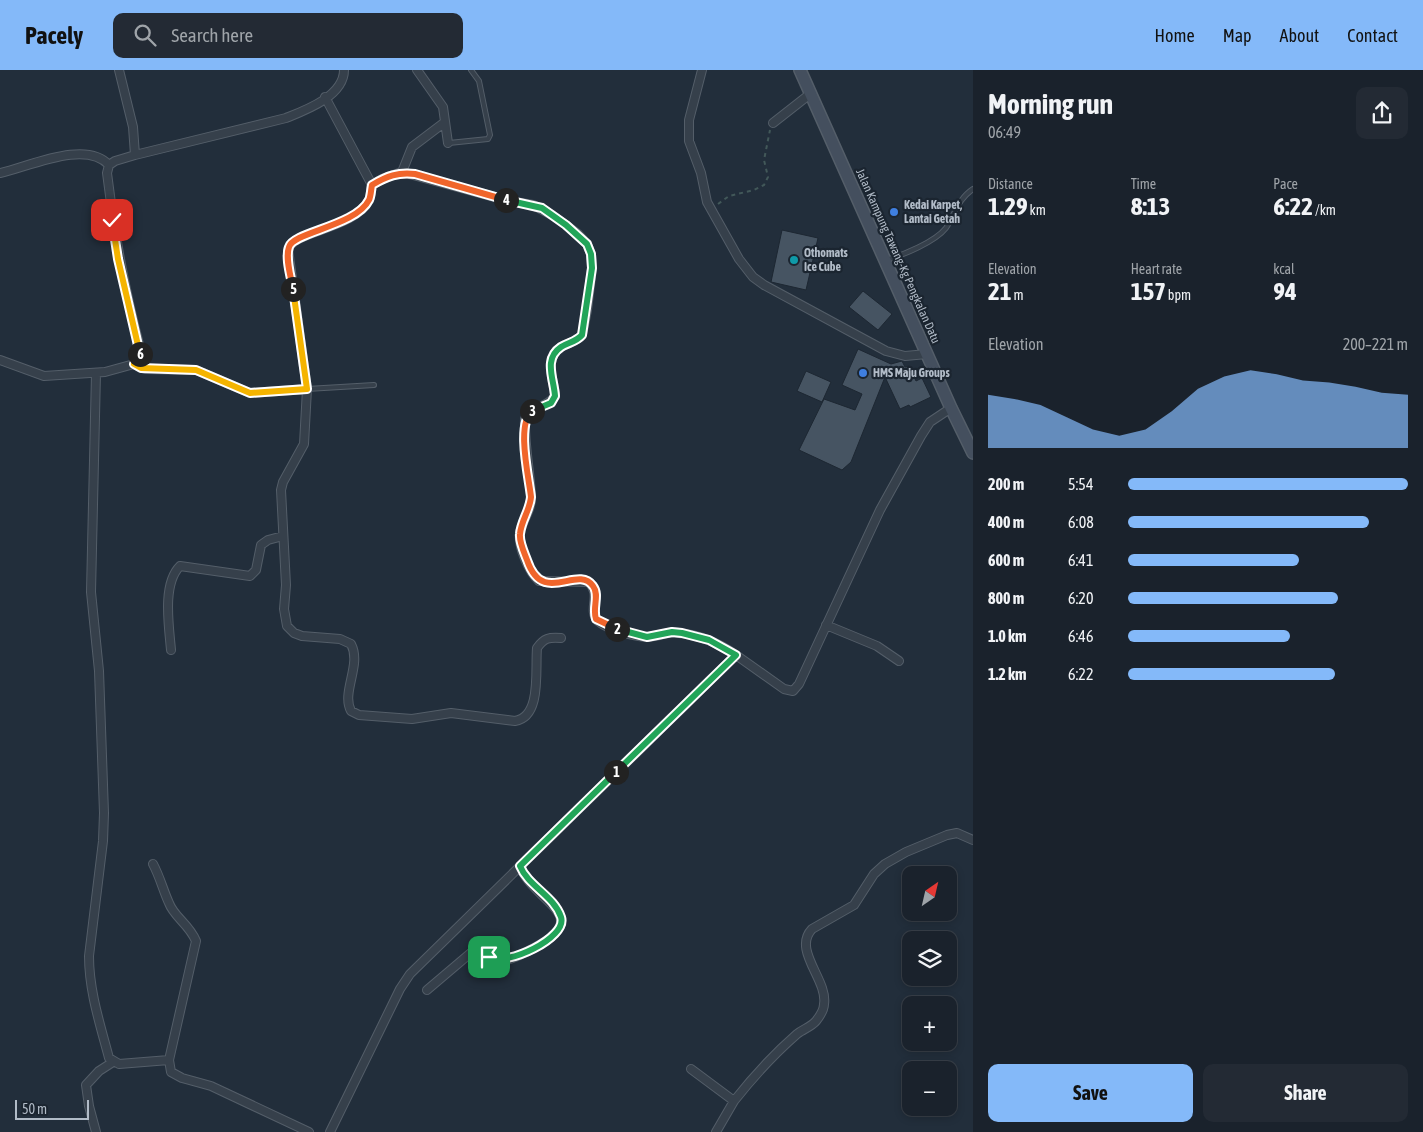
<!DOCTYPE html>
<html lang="en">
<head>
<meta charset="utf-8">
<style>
	:root { --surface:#1a222c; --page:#232a34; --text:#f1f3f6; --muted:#9fa4a9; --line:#383f48; --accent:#84b9f9 }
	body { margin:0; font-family:"Asap Condensed",sans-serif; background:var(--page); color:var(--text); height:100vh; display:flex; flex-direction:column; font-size:19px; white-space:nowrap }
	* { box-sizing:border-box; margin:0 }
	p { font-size:16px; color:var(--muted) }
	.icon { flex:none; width:28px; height:28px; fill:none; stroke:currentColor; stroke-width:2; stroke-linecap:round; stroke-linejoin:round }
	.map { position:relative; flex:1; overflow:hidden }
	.side { display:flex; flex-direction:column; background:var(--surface); width:450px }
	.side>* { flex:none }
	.needle { width:32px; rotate:34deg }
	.controls { position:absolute; left:902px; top:796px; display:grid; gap:10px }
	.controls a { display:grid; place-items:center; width:55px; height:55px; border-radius:10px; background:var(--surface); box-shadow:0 2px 8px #0003,0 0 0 1px var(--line); font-size:25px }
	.scale { position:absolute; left:15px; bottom:12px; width:74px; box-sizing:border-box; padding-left:5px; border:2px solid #b1bbc7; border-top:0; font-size:14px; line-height:18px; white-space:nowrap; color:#b1bbc7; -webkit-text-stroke:4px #1b2530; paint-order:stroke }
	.pin { position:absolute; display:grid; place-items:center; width:42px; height:42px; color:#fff; margin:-21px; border-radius:10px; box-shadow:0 2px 8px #0006 }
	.km { position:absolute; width:25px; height:25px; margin:-12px; border-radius:50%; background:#222; color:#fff; font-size:14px; line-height:25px; text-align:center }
	.round { display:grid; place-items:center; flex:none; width:52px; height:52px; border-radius:10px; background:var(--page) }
	.head { display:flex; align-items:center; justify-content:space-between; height:85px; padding:0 15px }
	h1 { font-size:28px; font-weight:700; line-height:38px }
	.figures { display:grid; grid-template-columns:repeat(3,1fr); gap:8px; height:85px; padding:5px 15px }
	.figures div { display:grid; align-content:center }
	.figures b { font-size:25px; font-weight:700 }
	.figures small { font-size:14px; font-weight:400 }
	.figures p { font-size:14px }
	.chart { height:140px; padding:10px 15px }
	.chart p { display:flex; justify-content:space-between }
	.chart svg { width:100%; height:90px; margin-top:5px; fill:var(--accent); opacity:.7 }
	.primary-button { display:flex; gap:10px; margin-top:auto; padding:10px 15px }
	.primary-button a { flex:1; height:58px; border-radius:10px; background:var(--accent); color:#111; font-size:20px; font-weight:700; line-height:58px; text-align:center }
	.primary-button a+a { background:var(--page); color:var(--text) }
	ul { padding:0 15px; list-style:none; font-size:16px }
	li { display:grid; grid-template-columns:80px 60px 1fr; align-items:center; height:38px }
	li i { height:12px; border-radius:6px; background:var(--accent) }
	header { display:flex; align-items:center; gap:30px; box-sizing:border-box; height:70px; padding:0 25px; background:var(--accent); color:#111 }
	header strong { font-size:24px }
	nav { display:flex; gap:28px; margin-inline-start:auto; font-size:18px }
	.search { width:350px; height:45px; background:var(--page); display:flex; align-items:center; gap:12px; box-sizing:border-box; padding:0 18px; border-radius:10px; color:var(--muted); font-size:19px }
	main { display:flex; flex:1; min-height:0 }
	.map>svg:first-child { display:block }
</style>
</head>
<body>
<header>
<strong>Pacely</strong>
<div class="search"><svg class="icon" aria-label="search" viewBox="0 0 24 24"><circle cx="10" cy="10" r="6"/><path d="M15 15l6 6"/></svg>Search here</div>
<nav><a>Home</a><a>Map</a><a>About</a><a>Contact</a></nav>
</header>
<main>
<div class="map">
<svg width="973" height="1062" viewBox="0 0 973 1062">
	<rect width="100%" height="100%" fill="#222e3b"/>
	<path fill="#465462" stroke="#1d2732" d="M782,160L818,168L806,220L771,212Z
		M863,221L892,244L878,260L849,237Z
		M858,279L891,294L902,291L905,297L909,296L916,311L922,308L931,327L910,337L909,335L900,339L885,307L851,392L842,400L799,380L824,329L855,340L862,324L842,315Z
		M806,301L831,312L822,332L797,321Z"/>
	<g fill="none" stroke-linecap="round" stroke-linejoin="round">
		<defs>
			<path id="lane" d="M449,73L488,69L490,65L479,11L471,0
				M886,190C903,185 935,172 946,158C955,144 958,129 973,119
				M307,319L374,315"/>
			<path id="street" d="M119,0L133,57L135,85
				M417,0L443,37L448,73
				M702,0L689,50V71L701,103L707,132L739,189L753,207L764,215L886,281L905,286L927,284
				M325,27L372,115C371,119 371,126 369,130C354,159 295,160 288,179L307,319L304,374L283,412L281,420L286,515L284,539L287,556L294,563L302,566L340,569L351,574C362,595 341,622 351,641L359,645L412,649L451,643L515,651C542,647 535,600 537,578C544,568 549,567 561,568
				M773,53L810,24
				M402,102L412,77L445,52
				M0,103C28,97 86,69 109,95
				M372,115L382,109L402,102L509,131L533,135L552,145L578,164L587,174L591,184L592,198L587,240L582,265C576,272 569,272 561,277C543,289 554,309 555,326C547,338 532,336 525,349C524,375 530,400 531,426C532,440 522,450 520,463C518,477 529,502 539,511L589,512C602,526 587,539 598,551C608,560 636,567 649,567C660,566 669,561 679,563C700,565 720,574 736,585
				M0,290L44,306L105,302L134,294L141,282C125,222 114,164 107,103L109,95L115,91L135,85L286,48C306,40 344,26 344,0
				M134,294L145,299L196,300L250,323L307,319
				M96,303L91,522L99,601L104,743L103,771L89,886C89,921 100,954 109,988L119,994L169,990L171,1002L182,1008L211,1016L309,1062
				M826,555L877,576L899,591
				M171,580C169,556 162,514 180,496L250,506L256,500L261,475L268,470L283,466
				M153,794C160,807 163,820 169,833C174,847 189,854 196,871L169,990
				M427,920L473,881L479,880C483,882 487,886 491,889C502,895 518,886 528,881C600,846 534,834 520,796
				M691,999L734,1031L716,1062
				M734,1031C753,1007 774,984 797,964C803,959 811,957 816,951C820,946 824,940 824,934C828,910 792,880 812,859L854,835L874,804L885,794L906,782L947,765L957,763L973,770
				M96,1062L89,1036L86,1015L99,1001L113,992
				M330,1062L400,919L410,904L736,585L784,619L793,621L799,614L880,440L921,366L930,352L951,338"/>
			<path id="secondary" d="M800,0L951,338L973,383"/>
		</defs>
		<use href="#lane" stroke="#545e69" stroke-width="6"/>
		<use href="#street" stroke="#545e69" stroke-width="10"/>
		<use href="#secondary" stroke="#545e69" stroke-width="14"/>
		<path stroke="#425859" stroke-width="2" stroke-dasharray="4 4" stroke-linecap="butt" d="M718,134L729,126L754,120L764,115L768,107L764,90L770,60"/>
		<use href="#lane" stroke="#36404b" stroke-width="4"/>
		<use href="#street" stroke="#36404b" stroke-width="8"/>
		<use href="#secondary" stroke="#444f5e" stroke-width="11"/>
	</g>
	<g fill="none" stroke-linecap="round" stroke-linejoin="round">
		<defs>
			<path id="split-1" d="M489,887C505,897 568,868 561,847C554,826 528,816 520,796L616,702"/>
			<path id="split-2" d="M616,702L736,585L709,570L682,563L672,562L647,567L617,559"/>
			<path id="split-3" d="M532,341C516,354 529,408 531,427C530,440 521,451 520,464C519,472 524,482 527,490C543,537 577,494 593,516C600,525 592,538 596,549L617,559"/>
			<path id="split-4" d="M506,130L542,138L566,155L587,174L591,184L592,198L582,265C576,272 569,272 561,277C543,289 554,309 555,326L551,333L532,341"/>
			<path id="split-5" d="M293,219C291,207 285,188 289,177C293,162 356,156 369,130C371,126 371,119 372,115C387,106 398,102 415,104L506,130"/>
			<path id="split-6" d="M140,284L134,294L141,298L196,300L250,323L307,319L293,219"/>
			<path id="split-7" d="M112,150L118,189L140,284"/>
		</defs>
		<use href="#split-1" stroke="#fff" stroke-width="10"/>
		<use href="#split-2" stroke="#fff" stroke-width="10"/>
		<use href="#split-3" stroke="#fff" stroke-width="10"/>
		<use href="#split-4" stroke="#fff" stroke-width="10"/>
		<use href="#split-5" stroke="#fff" stroke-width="10"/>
		<use href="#split-6" stroke="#fff" stroke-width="10"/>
		<use href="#split-7" stroke="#fff" stroke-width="10"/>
		<use href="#split-1" stroke="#22a559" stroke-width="6"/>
		<use href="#split-2" stroke="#22a559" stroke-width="6"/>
		<use href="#split-3" stroke="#f0652b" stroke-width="6"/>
		<use href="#split-4" stroke="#22a559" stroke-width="6"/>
		<use href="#split-5" stroke="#f0652b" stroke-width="6"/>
		<use href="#split-6" stroke="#f5b400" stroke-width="6"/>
		<use href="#split-7" stroke="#f5b400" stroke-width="6"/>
	</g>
	<g fill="#3f7fe0" stroke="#1b2530" stroke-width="2">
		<circle cx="894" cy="142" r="5"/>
		<circle cx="863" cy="303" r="5"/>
	</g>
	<circle fill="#0f9aa8" stroke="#1b2530" stroke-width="2" cx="794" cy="190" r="5"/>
	<g text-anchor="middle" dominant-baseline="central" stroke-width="4.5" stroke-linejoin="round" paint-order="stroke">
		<g font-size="12" font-weight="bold" fill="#b1bbc7" stroke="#1b2530" text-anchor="start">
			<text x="904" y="135">Kedai Karpet,<tspan x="904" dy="14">Lantai Getah</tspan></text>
			<text x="804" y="183">Othomats<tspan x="804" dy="14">Ice Cube</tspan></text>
			<text x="873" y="303">HMS Maju Groups</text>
		</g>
		<g font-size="12" fill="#b1bbc7" stroke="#1b2530">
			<text transform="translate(898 186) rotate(66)">Jalan Kampung Tawang-Kg Pengkalan Datu</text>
		</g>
	</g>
</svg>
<div class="controls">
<a><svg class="needle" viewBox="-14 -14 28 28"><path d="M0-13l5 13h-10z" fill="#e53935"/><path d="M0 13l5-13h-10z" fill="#9fa4a9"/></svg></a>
<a><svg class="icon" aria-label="layers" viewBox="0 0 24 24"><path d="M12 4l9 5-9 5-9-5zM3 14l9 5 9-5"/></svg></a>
<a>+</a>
<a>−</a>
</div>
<div class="scale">50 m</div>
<div class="pin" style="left:489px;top:887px;background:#1e9e55"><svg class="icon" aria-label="arrive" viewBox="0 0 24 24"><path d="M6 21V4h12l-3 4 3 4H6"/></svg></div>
<div class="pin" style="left:112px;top:150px;background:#d93025"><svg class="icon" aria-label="check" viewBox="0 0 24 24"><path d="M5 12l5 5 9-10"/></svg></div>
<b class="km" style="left:616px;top:702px">1</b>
<b class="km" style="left:617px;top:559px">2</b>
<b class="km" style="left:532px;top:341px">3</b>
<b class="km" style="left:506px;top:130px">4</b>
<b class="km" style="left:293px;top:219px">5</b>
<b class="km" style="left:140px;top:284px">6</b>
</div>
<section class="side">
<div class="head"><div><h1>Morning run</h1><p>06:49</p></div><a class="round"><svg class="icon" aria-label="share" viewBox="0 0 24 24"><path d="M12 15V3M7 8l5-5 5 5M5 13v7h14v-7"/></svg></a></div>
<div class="figures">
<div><p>Distance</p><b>1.29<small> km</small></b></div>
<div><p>Time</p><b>8:13</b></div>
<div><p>Pace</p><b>6:22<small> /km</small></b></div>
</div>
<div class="figures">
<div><p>Elevation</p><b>21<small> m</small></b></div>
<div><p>Heart rate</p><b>157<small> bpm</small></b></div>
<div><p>kcal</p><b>94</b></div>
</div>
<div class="chart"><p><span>Elevation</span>200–221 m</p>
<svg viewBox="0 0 160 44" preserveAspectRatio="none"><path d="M0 44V18L10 20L20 23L30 29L40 35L50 38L60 35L70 26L80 15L90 9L100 6L110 8L120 11L130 12L140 14L150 17L160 18V44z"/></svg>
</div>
<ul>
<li><b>200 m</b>5:54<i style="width:100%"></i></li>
<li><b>400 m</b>6:08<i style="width:86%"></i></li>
<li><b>600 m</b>6:41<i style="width:61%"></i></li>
<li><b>800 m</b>6:20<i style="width:75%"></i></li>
<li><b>1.0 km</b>6:46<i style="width:58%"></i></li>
<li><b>1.2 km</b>6:22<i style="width:74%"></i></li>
</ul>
<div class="primary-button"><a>Save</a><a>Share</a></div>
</section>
</main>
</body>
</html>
